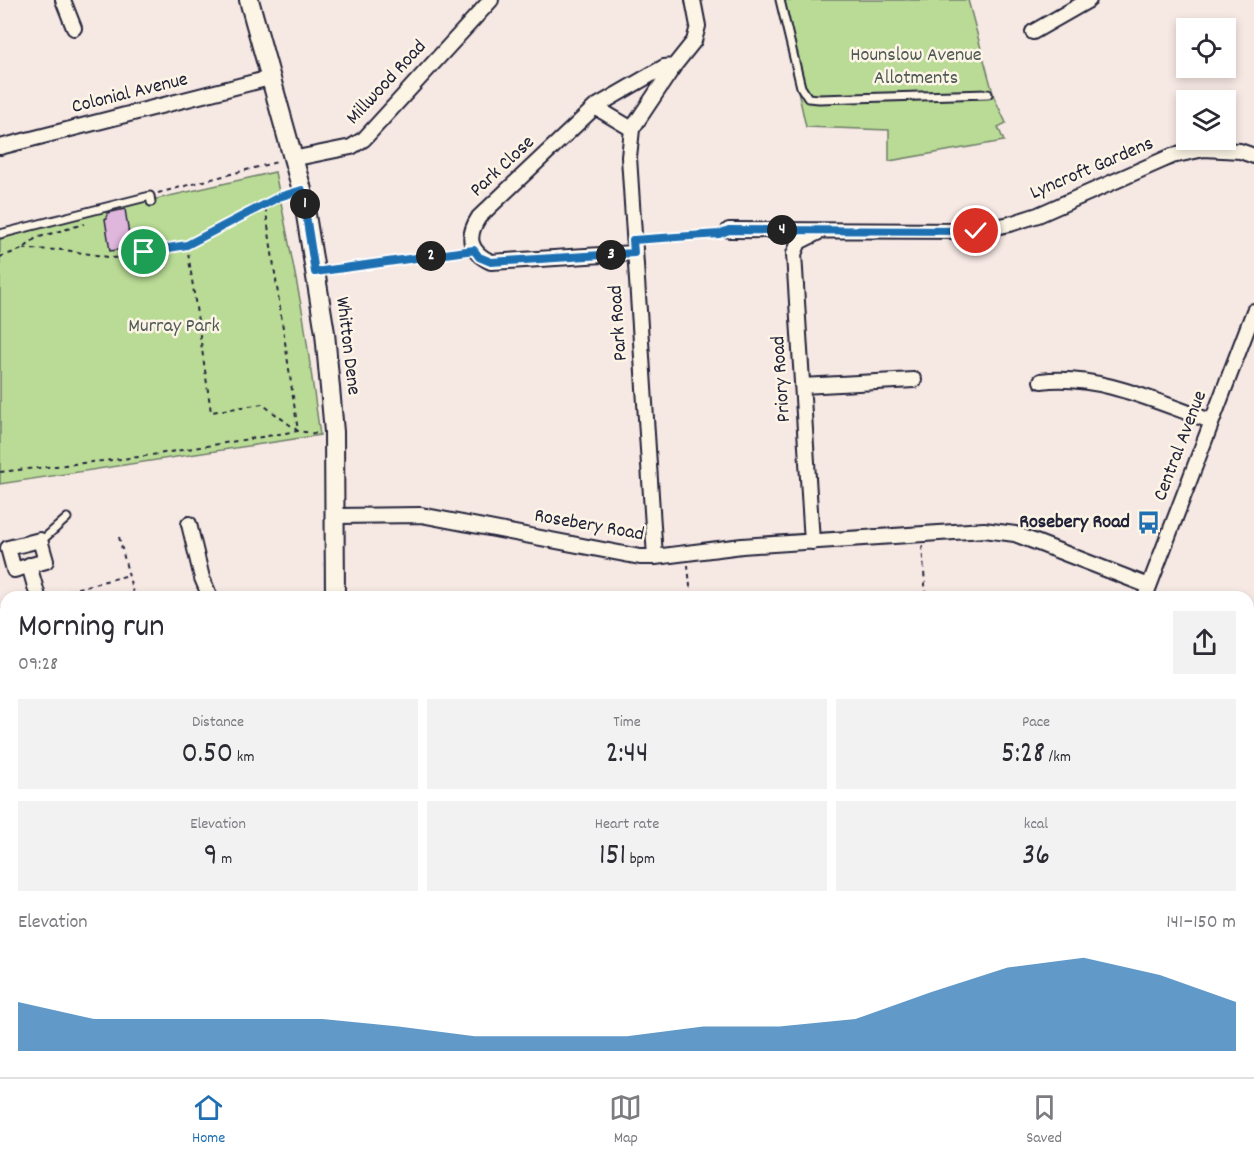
<!DOCTYPE html>
<html lang="en">
<head>
<meta charset="utf-8">
<style>
	:root { --surface:#fff; --page:#f2f2f3; --text:#2b2b33; --muted:#7c7c81; --line:#e1e1e2; --accent:#1f6fb2 }
	body { margin:0; font-family:Dekko,sans-serif; background:var(--page); color:var(--text); height:100vh; display:flex; flex-direction:column; font-size:22px; white-space:nowrap }
	* { box-sizing:border-box; margin:0 }
	p { font-size:20px; color:var(--muted) }
	.icon { flex:none; width:33px; height:33px; fill:none; stroke:currentColor; stroke-width:2; stroke-linecap:round; stroke-linejoin:round }
	.map { position:relative; flex:1; overflow:hidden }
	.drawer { position:absolute; left:0px; top:591px; width:1254px; height:486px; display:flex; flex-direction:column; background:var(--surface); border-radius:18px 18px 0 0; box-shadow:0 3px 9px #0003 }
	.drawer>* { flex:none }
	.buttons { position:absolute; left:1176px; top:18px; display:grid; gap:12px }
	.buttons a { display:grid; place-items:center; width:60px; height:60px; border-radius:0px; background:var(--surface); box-shadow:0 3px 9px #0003; font-size:30px }
	.pin { position:absolute; display:grid; place-items:center; width:51px; height:51px; color:#fff; margin:-26px; border:3px solid #fff; border-radius:50%; box-shadow:0 2px 6px #0007 }
	.km { position:absolute; width:30px; height:30px; margin:-15px; border-radius:50%; background:#222; color:#fff; font-size:16px; line-height:30px; text-align:center }
	.round { display:grid; place-items:center; flex:none; width:63px; height:63px; border-radius:0px; background:var(--page) }
	.summary { display:flex; align-items:center; justify-content:space-between; height:102px; padding:0 18px }
	h1 { font-size:33px; font-weight:600; line-height:45px }
	.figures { display:grid; grid-template-columns:repeat(3,1fr); gap:9px; height:102px; padding:6px 18px }
	.figures div { display:grid; align-content:center; border-radius:0px; background:var(--page); text-align:center }
	.figures b { font-size:30px; font-weight:600 }
	.figures small { font-size:16px; font-weight:400 }
	.figures p { font-size:16px }
	.chart { height:168px; padding:12px 18px }
	.chart p { display:flex; justify-content:space-between }
	.chart svg { width:100%; height:108px; margin-top:6px; fill:var(--accent); opacity:.7 }
	.dock { display:flex; justify-content:space-around; align-items:center; height:84px; border-top:2px solid var(--line); background:var(--surface); font-size:16px; color:var(--muted) }
	.dock a { display:grid; justify-items:center; gap:3px }
	.dock .current { color:var(--accent) }
	.map>svg:first-child { display:block }
</style>
</head>
<body>
<div class="map">
<svg width="1254" height="1077" viewBox="0 0 1254 1077">
	<rect width="100%" height="100%" fill="#f6e8e3"/>
	<filter id="ink" filterUnits="userSpaceOnUse"><feTurbulence type="fractalNoise" baseFrequency=".0167" numOctaves="2"/><feDisplacementMap in="SourceGraphic" scale="12" xChannelSelector="R" yChannelSelector="G"/><feConvolveMatrix kernelMatrix="1 2 1 2 8 2 1 2 1" color-interpolation-filters="sRGB"/></filter>
	<g filter="url(#ink)">
		<path fill="#b9db95" stroke="#6e7e68" stroke-width="1.5" d="M778,0H968L994,97L1006,123L998,127L1004,141L889,161V130L806,127Z
			M275,172L303,315L320,435L0,484V239L77,217Z"/>
		<path fill="#dfb6dc" stroke="#22223b" stroke-width="1.5" d="M125,209L131,248L110,251L105,219H107V213Z"/>
		<g fill="none" stroke-linecap="round" stroke-linejoin="round">
			<defs>
				<path id="service" d="M780,0L801,87L808,98L819,99L988,94
					M0,234L150,196L151,202
					M40,542L67,518
					M0,811L1,806L6,805
					M0,965L6,985"/>
				<path id="minor" d="M63,0L74,28
					M1033,32L1089,0
					M595,107L664,67L674,66
					M632,129L595,107L479,217C466,237 469,252 491,262L634,253
					M0,147L270,78
					M292,159L351,147L364,139L491,0
					M729,230L976,231L1010,224L1038,215L1172,156L1204,149L1240,151L1254,156
					M1041,381C1097,373 1159,403 1211,421
					M802,386L914,380
					M336,516L421,515L640,557H655L742,546L984,530L1015,534L1149,586
					M189,524L202,578L210,597
					M40,540L46,561L14,570L8,548Z
					M812,542L794,254L799,242L819,232
					M655,557L629,157L632,129L674,66L694,41L698,26L693,0
					M29,565L38,597
					M1145,597L1254,311
					M1248,696L1254,698
					M1248,789L1254,774
					M1248,976L1254,977
					M112,1071L113,1077
					M241,1071L244,1077
					M862,1071L881,1077
					M779,1077L780,1071"/>
				<path id="tertiary" d="M249,0L302,190L325,333L334,432L335,597
					M0,777L6,776
					M426,1071L429,1077
					M1079,1071L1090,1077"/>
			</defs>
			<use href="#service" stroke="#22223b" stroke-width="11"/>
			<use href="#minor" stroke="#22223b" stroke-width="18"/>
			<use href="#tertiary" stroke="#22223b" stroke-width="22"/>
			<path stroke="#22223b" stroke-width="2" stroke-dasharray="4.5 4.5" stroke-linecap="butt" d="M158,193L277,162
				M646,239L719,235
				M187,245L211,412L262,404L298,431L319,434
				M23,249L65,250L114,258L187,245L288,193
				M0,257L23,249L36,238L84,224
				M331,270L462,251
				M0,472L139,457L298,431L265,205
				M119,537L134,597
				M922,546L926,597
				M688,565L691,597
				M51,595L129,575
				M0,609L6,608
				M0,702L6,701
				M134,1071L140,1077
				M332,1071L335,1077
				M977,1077L979,1071"/>
			<use href="#service" stroke="#fcf5e5" stroke-width="7"/>
			<use href="#minor" stroke="#fcf5e5" stroke-width="14"/>
			<use href="#tertiary" stroke="#fcf5e5" stroke-width="18"/>
		</g>
	</g>
	<g fill="none" stroke-linecap="round" stroke-linejoin="round" filter="url(#ink)">
		<defs>
			<path id="route" d="M144,252L187,245L279,197L302,190L315,272L474,250L479,257L491,262L634,253L633,240L719,234L729,230L976,231"/>
		</defs>
		<use href="#route" stroke="#fff" stroke-width="12"/>
		<use href="#route" stroke="#1f6fb2" stroke-width="8"/>
	</g>
	<defs>
		<symbol id="bus-bare" viewBox="-9 -9 18 18"><path d="M-5-6H5V4H4V6H2V4H-2V6H-4V4H-5ZM-3.5-4V0h7V-4ZM-3.5 1.2v1.5H-2V1.2ZM2 1.2v1.5H3.5V1.2Z" fill="#1f6fb2" stroke="#fcf5e5" stroke-width="2.5" paint-order="stroke"/></symbol>
	</defs>
	<g fill-rule="evenodd">
		<use href="#bus-bare" x="1132" y="506" width="33" height="33"/>
	</g>
	<g text-anchor="middle" dominant-baseline="central" stroke-width="5" stroke-linejoin="round" paint-order="stroke">
		<g font-size="20" fill="#4f5a56" stroke="#fcf5e5">
			<text x="916" y="56">Hounslow Avenue<tspan x="916" dy="23">Allotments</tspan></text>
			<text x="174" y="327">Murray Park</text>
		</g>
		<g font-size="20" fill="#22223b" stroke="#fcf5e5">
			<text transform="translate(387 83) rotate(-47)">Millwood Road</text>
			<text transform="translate(130 94) rotate(-14)">Colonial Avenue</text>
			<text transform="translate(503 167) rotate(-43)">Park Close</text>
			<text transform="translate(1092 169) rotate(-23)">Lyncroft Gardens</text>
			<text transform="translate(619 323) rotate(-94)">Park Road</text>
			<text transform="translate(347 346) rotate(83)">Whitton Dene</text>
			<text transform="translate(782 379) rotate(-94)">Priory Road</text>
			<text transform="translate(1181 446) rotate(-69)">Central Avenue</text>
			<text transform="translate(589 526) rotate(10)">Rosebery Road</text>
		</g>
		<g font-size="20" font-weight="bold" fill="#22223b" stroke="#fcf5e5" text-anchor="end">
			<text x="1130" y="523">Rosebery Road</text>
		</g>
	</g>
</svg>
<div class="buttons">
<a><svg class="icon" aria-label="locate" viewBox="0 0 24 24"><circle cx="12" cy="12" r="6"/><path d="M12 2v4M12 18v4M2 12h4M18 12h4"/></svg></a>
<a><svg class="icon" aria-label="layers" viewBox="0 0 24 24"><path d="M12 4l9 5-9 5-9-5zM3 14l9 5 9-5"/></svg></a>
</div>
<div class="pin" style="left:144px;top:252px;background:#1e9e55"><svg class="icon" aria-label="arrive" viewBox="0 0 24 24"><path d="M6 21V4h12l-3 4 3 4H6"/></svg></div>
<div class="pin" style="left:976px;top:231px;background:#d93025"><svg class="icon" aria-label="check" viewBox="0 0 24 24"><path d="M5 12l5 5 9-10"/></svg></div>
<b class="km" style="left:305px;top:204px">1</b>
<b class="km" style="left:431px;top:256px">2</b>
<b class="km" style="left:611px;top:255px">3</b>
<b class="km" style="left:782px;top:230px">4</b>
<section class="drawer">
<div class="summary"><div><h1>Morning run</h1><p>09:28</p></div><a class="round"><svg class="icon" aria-label="share" viewBox="0 0 24 24"><path d="M12 15V3M7 8l5-5 5 5M5 13v7h14v-7"/></svg></a></div>
<div class="figures">
<div><p>Distance</p><b>0.50<small> km</small></b></div>
<div><p>Time</p><b>2:44</b></div>
<div><p>Pace</p><b>5:28<small> /km</small></b></div>
</div>
<div class="figures">
<div><p>Elevation</p><b>9<small> m</small></b></div>
<div><p>Heart rate</p><b>151<small> bpm</small></b></div>
<div><p>kcal</p><b>36</b></div>
</div>
<div class="chart"><p><span>Elevation</span>141–150 m</p>
<svg viewBox="0 0 160 44" preserveAspectRatio="none"><path d="M0 44V24L10 31L20 31L30 31L40 31L50 34L60 38L70 38L80 38L90 34L100 34L110 31L120 20L130 10L140 6L150 13L160 24V44z"/></svg>
</div>
</section>
</div>
<nav class="dock">
<a class="current"><svg class="icon" aria-label="home" viewBox="0 0 24 24"><path d="M3 11l9-7 9 7M6 9v11h12V9"/></svg>Home</a>
<a><svg class="icon" aria-label="map" viewBox="0 0 24 24"><path d="M3 6l6-2 6 2 6-2v14l-6 2-6-2-6 2zM9 4v14M15 6v14"/></svg>Map</a>
<a><svg class="icon" aria-label="saved" viewBox="0 0 24 24"><path d="M7 4h10v16l-5-4-5 4z"/></svg>Saved</a>
</nav>
</body>
</html>
